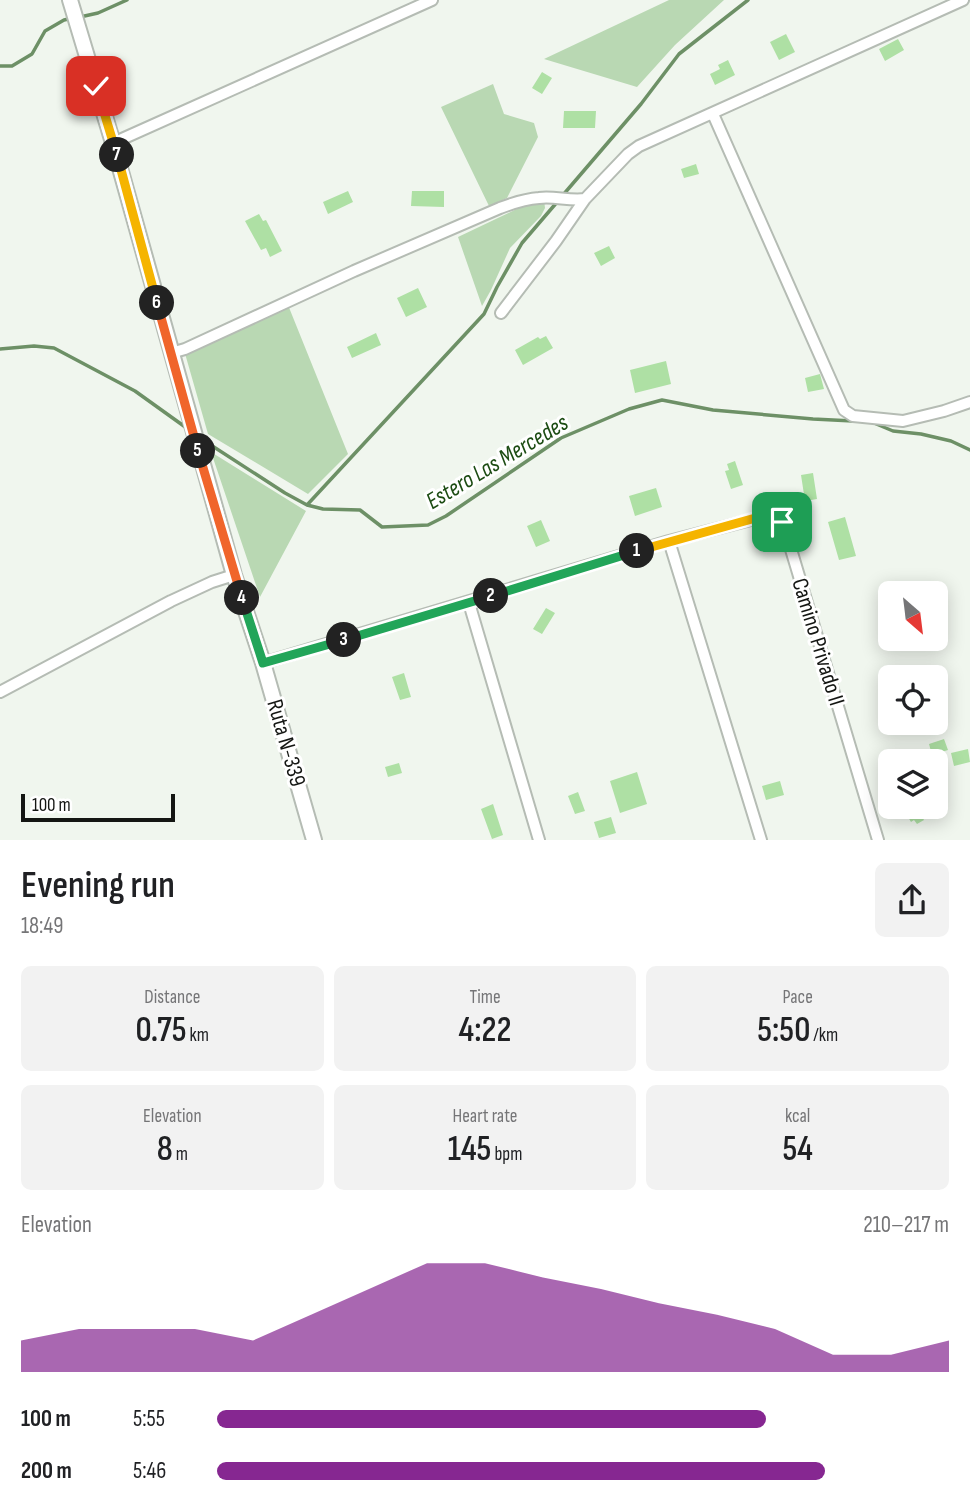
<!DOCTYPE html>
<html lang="en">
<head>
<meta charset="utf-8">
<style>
	:root { --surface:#fff; --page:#f2f2f2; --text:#202124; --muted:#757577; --accent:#862791 }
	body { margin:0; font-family:"Sofia Sans Condensed",sans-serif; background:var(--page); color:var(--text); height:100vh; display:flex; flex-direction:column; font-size:26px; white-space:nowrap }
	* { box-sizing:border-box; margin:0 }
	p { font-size:23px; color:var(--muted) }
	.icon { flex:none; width:38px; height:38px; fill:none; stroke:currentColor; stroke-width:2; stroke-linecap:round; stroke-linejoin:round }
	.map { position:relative; height:840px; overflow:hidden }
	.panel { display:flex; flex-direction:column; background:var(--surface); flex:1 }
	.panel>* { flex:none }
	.needle { width:46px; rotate:152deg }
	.tools { position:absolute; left:878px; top:581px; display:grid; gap:14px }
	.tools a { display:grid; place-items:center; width:70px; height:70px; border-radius:10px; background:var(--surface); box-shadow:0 4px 18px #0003; font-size:35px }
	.scale { position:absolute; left:21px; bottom:18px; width:154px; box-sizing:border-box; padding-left:7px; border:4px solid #141613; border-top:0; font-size:19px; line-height:24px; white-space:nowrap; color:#141613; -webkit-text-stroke:5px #fff; paint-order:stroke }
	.pin { position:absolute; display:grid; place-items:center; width:60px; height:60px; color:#fff; margin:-30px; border-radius:14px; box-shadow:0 4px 10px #0006 }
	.km { position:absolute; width:35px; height:35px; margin:-18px; border-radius:50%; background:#222; color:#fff; font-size:19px; line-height:35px; text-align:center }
	.round { display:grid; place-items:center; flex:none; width:74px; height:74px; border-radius:10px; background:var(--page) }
	.summary { display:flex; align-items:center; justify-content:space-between; height:119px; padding:0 21px }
	h1 { font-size:38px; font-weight:600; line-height:52px }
	.metrics { display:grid; grid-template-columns:repeat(3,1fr); gap:10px; height:119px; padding:7px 21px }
	.metrics div { display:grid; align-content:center; border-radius:10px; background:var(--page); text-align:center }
	.metrics b { font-size:35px; font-weight:600 }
	.metrics small { font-size:19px; font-weight:400 }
	.metrics p { font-size:19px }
	.chart { height:196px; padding:14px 21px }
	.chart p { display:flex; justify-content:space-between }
	.chart svg { width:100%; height:126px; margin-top:7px; fill:var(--accent); opacity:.7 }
	ul { padding:0 21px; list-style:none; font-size:23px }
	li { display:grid; grid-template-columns:112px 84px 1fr; align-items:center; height:52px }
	li i { height:18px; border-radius:9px; background:var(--accent) }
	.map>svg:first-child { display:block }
</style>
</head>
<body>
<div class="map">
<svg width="970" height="840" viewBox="0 0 970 840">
	<rect width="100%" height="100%" fill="#f0f6ee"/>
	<path fill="#b9d8b3" d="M669,0H724L675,45L637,87L544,59Z
		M493,84L504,114L534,123L538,137L507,198L489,206L441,107Z
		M544,200L545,208L541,216L510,248L491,290L482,306L458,237L523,206Z
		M288,305L348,454L308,494L208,434L184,350Z
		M211,452L306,511L260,597Z"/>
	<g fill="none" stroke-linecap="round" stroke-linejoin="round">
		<path stroke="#6d9066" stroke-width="3.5" d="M80,17L98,13L127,0
			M0,66H12L32,54L45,31L64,20L73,18
			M563,195L641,104L679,54L748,0
			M0,349L34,346L54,348L135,391L188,429
			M874,423L893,431L921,434L951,441L970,450
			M200,438L285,493L307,505L323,509L360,510L382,527L428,525L446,516L561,438L629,409L662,400L713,410L813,419L853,421
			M307,505L484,314L497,287L522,243L558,201"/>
	</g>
	<path fill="#aee0a4" d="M786,34L795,52L779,60L770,42Z
		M898,39L904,50L885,61L879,49Z
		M728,60L735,75L715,85L710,74L720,69L718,65Z
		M542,72L552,78L542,94L532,88Z
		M564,111H596L595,128H563Z
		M696,164L699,174L684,178L681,169Z
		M348,191L353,202L328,214L323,202Z
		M412,191H444V207L411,206Z
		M259,214L263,221L266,220L282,251L270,257L266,248L261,250L245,221Z
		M609,246L615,258L601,266L594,253Z
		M418,288L427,307L406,317L397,298Z
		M376,333L381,345L352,358L347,347Z
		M546,336L553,348L523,365L515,350L538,337L540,339Z
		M666,361L671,384L635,393L630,370Z
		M820,374L824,389L808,392L805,378Z
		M735,461L743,485L731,489L725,471L729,470L727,464Z
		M813,473L817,499L805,501L801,475Z
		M656,488L662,507L635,516L629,496Z
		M845,517L856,556L839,560L828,522Z
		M541,520L550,541L536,547L527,526Z
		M546,608L555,613L542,634L533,629Z
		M404,673L411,697L400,700L392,677Z
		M944,739L948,750L932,755L929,744Z
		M968,749L970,762L954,766L951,753Z
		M399,763L402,773L388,777L385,767Z
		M637,772L647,804L620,813L610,781Z
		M780,781L784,795L766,800L762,786Z
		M578,792L585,811L575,814L568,796Z
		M493,804L503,835L492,839L481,809Z
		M902,807H916L924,820L917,824L914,820L911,822Z
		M611,817L616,833L599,838L594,822Z"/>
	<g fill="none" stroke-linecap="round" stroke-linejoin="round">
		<defs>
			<path id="street" d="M713,114L844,410L853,416L903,421L944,411L970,402
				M113,143L432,0
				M501,313L556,241L585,199
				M171,353L185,349L354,271L500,208C513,203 525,199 539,198C554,196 569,201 585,199L628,154L639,146L963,0
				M669,541L761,840
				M469,603L539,840
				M263,663L669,541L774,514L782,522L787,536L878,840
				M0,692L171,601L212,582L234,575"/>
			<path id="secondary" d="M70,0L113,143L234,575L263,663L314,840"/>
		</defs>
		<use href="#street" stroke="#b5bcb4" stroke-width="14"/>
		<use href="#secondary" stroke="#b5bcb4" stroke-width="18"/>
		<use href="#street" stroke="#fff" stroke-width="10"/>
		<use href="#secondary" stroke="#fff" stroke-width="14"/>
	</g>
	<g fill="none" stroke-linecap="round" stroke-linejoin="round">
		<defs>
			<path id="split-1" d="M637,551L766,515L774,514L782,522"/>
			<path id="split-2" d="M491,596L637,551"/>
			<path id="split-3" d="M344,640L491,596"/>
			<path id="split-4" d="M242,598L263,663L344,640"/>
			<path id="split-5" d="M198,451L242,598"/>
			<path id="split-6" d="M157,303L198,451"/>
			<path id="split-7" d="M117,155L157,303"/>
			<path id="split-8" d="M96,86L117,155"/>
		</defs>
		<use href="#split-1" stroke="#fff" stroke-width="14"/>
		<use href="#split-2" stroke="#fff" stroke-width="14"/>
		<use href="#split-3" stroke="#fff" stroke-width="14"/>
		<use href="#split-4" stroke="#fff" stroke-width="14"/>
		<use href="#split-5" stroke="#fff" stroke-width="14"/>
		<use href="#split-6" stroke="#fff" stroke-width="14"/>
		<use href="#split-7" stroke="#fff" stroke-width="14"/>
		<use href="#split-8" stroke="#fff" stroke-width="14"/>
		<use href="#split-1" stroke="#f5b400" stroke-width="9"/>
		<use href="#split-2" stroke="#22a559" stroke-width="9"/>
		<use href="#split-3" stroke="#22a559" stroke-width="9"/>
		<use href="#split-4" stroke="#22a559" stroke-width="9"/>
		<use href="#split-5" stroke="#f0652b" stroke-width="9"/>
		<use href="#split-6" stroke="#f0652b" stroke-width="9"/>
		<use href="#split-7" stroke="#f5b400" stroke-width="9"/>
		<use href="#split-8" stroke="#f5b400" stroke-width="9"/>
	</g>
	<g text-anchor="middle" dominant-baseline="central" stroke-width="6" stroke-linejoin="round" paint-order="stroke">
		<g font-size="23" fill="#141613" stroke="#fff">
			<text transform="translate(818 642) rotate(73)">Camino Privado II</text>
			<text transform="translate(286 743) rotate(74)">Ruta N-339</text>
		</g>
		<g font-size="24" font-style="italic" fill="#1c4c13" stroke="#fff">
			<text transform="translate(497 462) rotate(-31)">Estero Las Mercedes</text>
		</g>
	</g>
</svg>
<div class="tools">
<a><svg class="needle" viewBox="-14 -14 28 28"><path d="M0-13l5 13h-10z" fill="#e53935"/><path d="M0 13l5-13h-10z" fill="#757577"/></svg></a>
<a><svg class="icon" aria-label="locate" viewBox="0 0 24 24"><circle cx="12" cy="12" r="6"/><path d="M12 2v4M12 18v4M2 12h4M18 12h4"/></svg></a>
<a><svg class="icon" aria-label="layers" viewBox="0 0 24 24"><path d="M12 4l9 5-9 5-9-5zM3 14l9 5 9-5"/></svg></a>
</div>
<div class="scale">100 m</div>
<div class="pin" style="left:782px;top:522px;background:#1e9e55"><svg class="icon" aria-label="arrive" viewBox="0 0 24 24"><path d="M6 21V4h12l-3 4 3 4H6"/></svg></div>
<div class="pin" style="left:96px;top:86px;background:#d93025"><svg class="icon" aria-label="check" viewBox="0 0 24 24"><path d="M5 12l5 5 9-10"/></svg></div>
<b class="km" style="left:637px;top:551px">1</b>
<b class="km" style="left:491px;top:596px">2</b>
<b class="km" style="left:344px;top:640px">3</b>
<b class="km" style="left:242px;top:598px">4</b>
<b class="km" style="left:198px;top:451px">5</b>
<b class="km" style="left:157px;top:303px">6</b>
<b class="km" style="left:117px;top:155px">7</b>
</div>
<section class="panel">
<div class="summary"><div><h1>Evening run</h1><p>18:49</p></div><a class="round"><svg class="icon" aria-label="share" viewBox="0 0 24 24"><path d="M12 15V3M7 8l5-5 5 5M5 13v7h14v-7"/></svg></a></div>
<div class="metrics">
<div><p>Distance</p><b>0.75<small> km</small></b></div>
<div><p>Time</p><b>4:22</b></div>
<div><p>Pace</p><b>5:50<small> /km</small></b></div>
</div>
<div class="metrics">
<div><p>Elevation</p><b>8<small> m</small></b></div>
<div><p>Heart rate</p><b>145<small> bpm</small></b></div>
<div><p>kcal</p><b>54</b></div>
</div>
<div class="chart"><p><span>Elevation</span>210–217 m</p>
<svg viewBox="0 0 160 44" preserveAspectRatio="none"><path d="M0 44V33L10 29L20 29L30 29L40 33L50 24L60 15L70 6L80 6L90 11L100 15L110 20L120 24L130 29L140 38L150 38L160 33V44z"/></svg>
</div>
<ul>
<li><b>100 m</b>5:55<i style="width:75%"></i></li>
<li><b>200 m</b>5:46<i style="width:83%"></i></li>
</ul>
</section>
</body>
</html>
